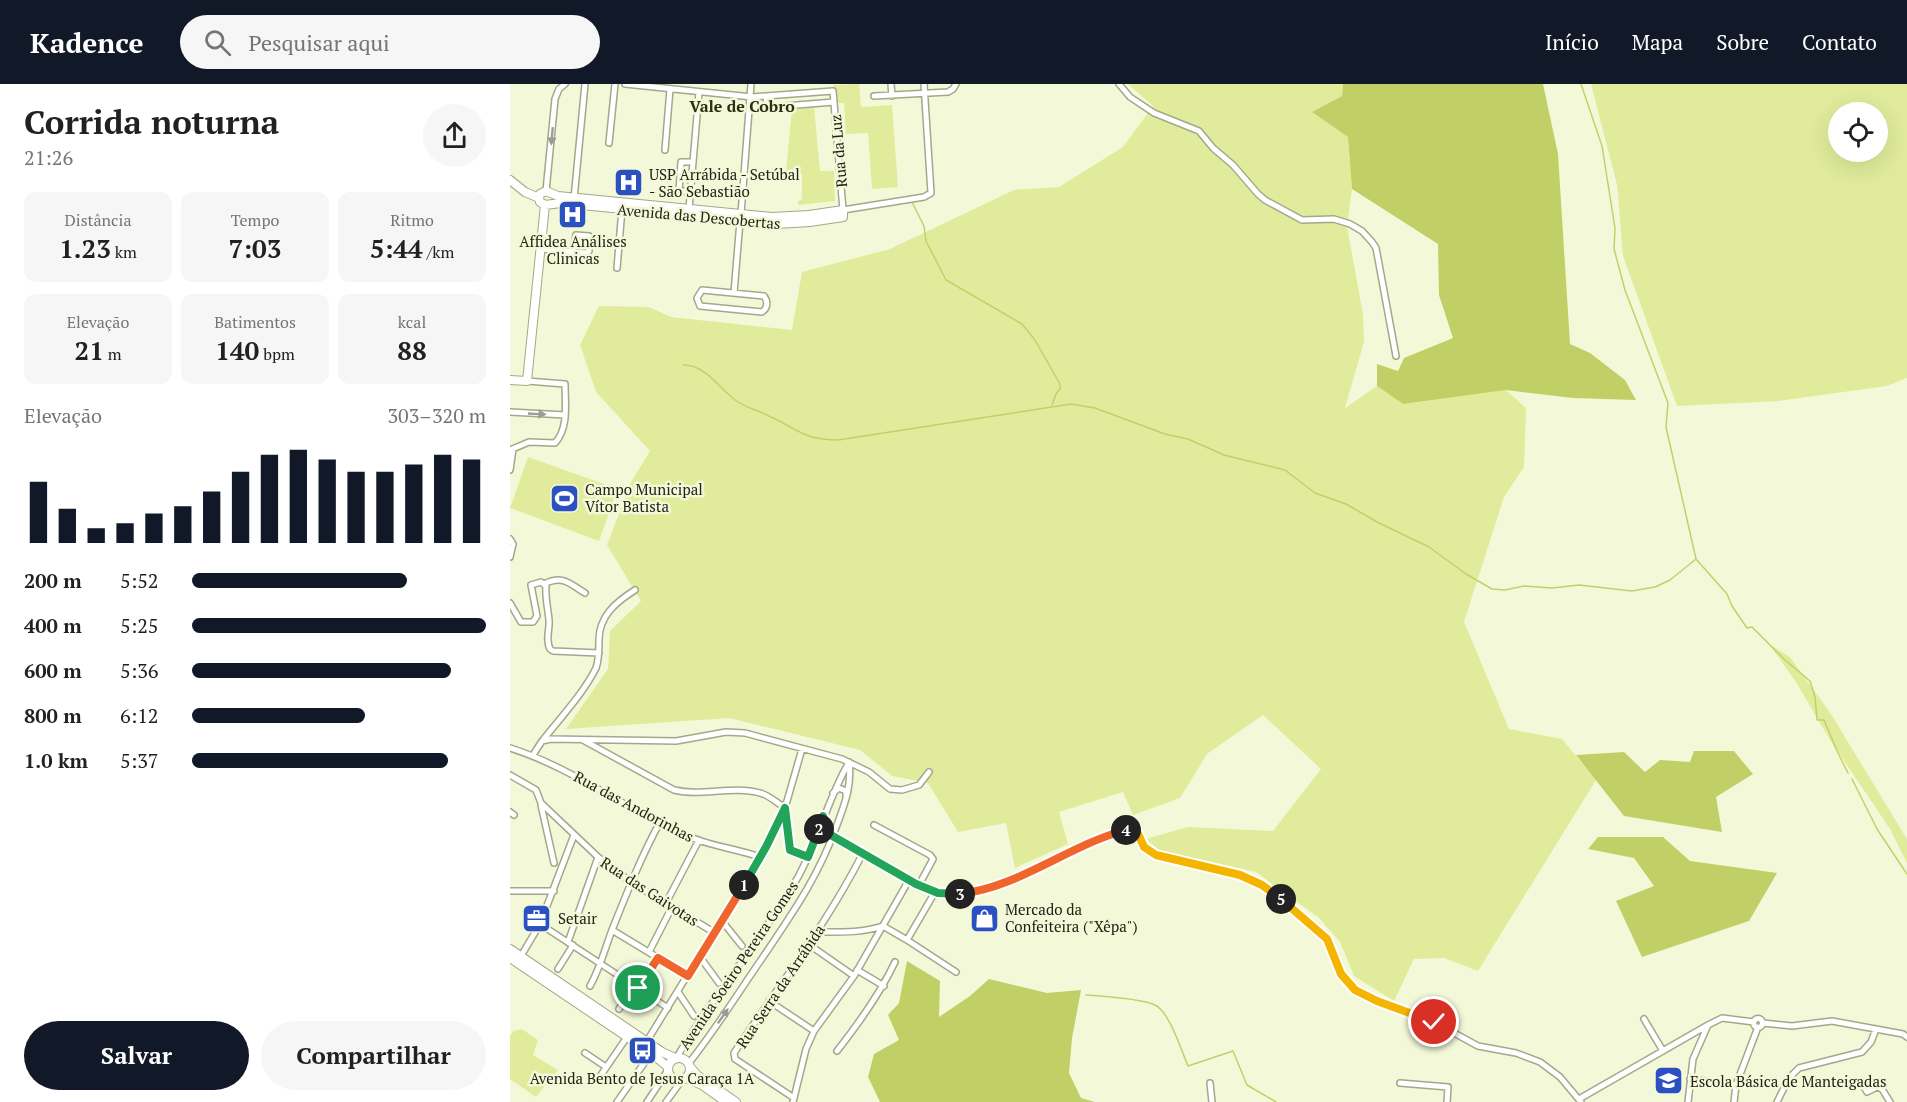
<!DOCTYPE html>
<html lang="pt">
<head>
<meta charset="utf-8">
<style>
	:root { --surface:#fff; --page:#f6f6f6; --text:#202124; --muted:#757577; --accent:#111827 }
	body { margin:0; font-family:"PT Serif",serif; background:var(--page); color:var(--text); height:100vh; display:flex; flex-direction:column; font-size:22px; white-space:nowrap }
	* { box-sizing:border-box; margin:0 }
	p { font-size:20px; color:var(--muted) }
	.icon { flex:none; width:33px; height:33px; fill:none; stroke:currentColor; stroke-width:2; stroke-linecap:round; stroke-linejoin:round }
	.map { position:relative; flex:1; overflow:hidden }
	.details { display:flex; flex-direction:column; background:var(--surface); width:510px }
	.details>* { flex:none }
	.fabs { position:absolute; left:1318px; top:18px; display:grid; gap:12px }
	.fabs a { display:grid; place-items:center; width:60px; height:60px; border-radius:50%; background:var(--surface); box-shadow:0 6px 24px #0002; font-size:30px }
	.pin { position:absolute; display:grid; place-items:center; width:51px; height:51px; color:#fff; margin:-26px; border:3px solid #fff; border-radius:50%; box-shadow:0 2px 6px #0007 }
	.km { position:absolute; width:30px; height:30px; margin:-15px; border-radius:50%; background:#222; color:#fff; font-size:16px; line-height:30px; text-align:center }
	.round { display:grid; place-items:center; flex:none; width:63px; height:63px; border-radius:32px; background:var(--page) }
	.headline { display:flex; align-items:center; justify-content:space-between; height:102px; padding:0 24px }
	h1 { font-size:33px; font-weight:700; line-height:45px }
	.metrics { display:grid; grid-template-columns:repeat(3,1fr); gap:9px; height:102px; padding:6px 24px }
	.metrics div { display:grid; align-content:center; border-radius:12px; background:var(--page); text-align:center }
	.metrics b { font-size:26px; font-weight:700 }
	.metrics small { font-size:16px; font-weight:400 }
	.metrics p { font-size:16px }
	.chart { height:168px; padding:12px 24px }
	.chart p { display:flex; justify-content:space-between }
	.chart svg { width:100%; height:108px; margin-top:6px; stroke:var(--accent); stroke-width:6 }
	.button { display:flex; gap:12px; margin-top:auto; padding:12px 24px }
	.button a { flex:1; height:69px; border-radius:36px; background:var(--accent); color:#fff; font-size:24px; font-weight:700; line-height:69px; text-align:center }
	.button a+a { background:var(--page); color:var(--text) }
	ul { padding:0 24px; list-style:none; font-size:20px }
	li { display:grid; grid-template-columns:96px 72px 1fr; align-items:center; height:45px }
	li i { height:15px; border-radius:8px; background:var(--accent) }
	header { display:flex; align-items:center; gap:36px; box-sizing:border-box; height:84px; padding:0 30px; background:var(--accent); color:#fff }
	header strong { font-size:28px }
	nav { display:flex; gap:33px; margin-inline-start:auto; font-size:21px }
	.search { width:420px; height:54px; background:var(--page); display:flex; align-items:center; gap:15px; box-sizing:border-box; padding:0 21px; border-radius:33px; color:var(--muted); font-size:22px }
	main { display:flex; flex:1; min-height:0 }
	.map>svg:first-child { display:block }
</style>
</head>
<body>
<header>
<strong>Kadence</strong>
<div class="search"><svg class="icon" aria-label="search" viewBox="0 0 24 24"><circle cx="10" cy="10" r="6"/><path d="M15 15l6 6"/></svg>Pesquisar aqui</div>
<nav><a>Início</a><a>Mapa</a><a>Sobre</a><a>Contato</a></nav>
</header>
<main>
<section class="details">
<div class="headline"><div><h1>Corrida noturna</h1><p>21:26</p></div><a class="round"><svg class="icon" aria-label="share" viewBox="0 0 24 24"><path d="M12 15V3M7 8l5-5 5 5M5 13v7h14v-7"/></svg></a></div>
<div class="metrics">
<div><p>Distância</p><b>1.23<small> km</small></b></div>
<div><p>Tempo</p><b>7:03</b></div>
<div><p>Ritmo</p><b>5:44<small> /km</small></b></div>
</div>
<div class="metrics">
<div><p>Elevação</p><b>21<small> m</small></b></div>
<div><p>Batimentos</p><b>140<small> bpm</small></b></div>
<div><p>kcal</p><b>88</b></div>
</div>
<div class="chart"><p><span>Elevação</span>303–320 m</p>
<svg viewBox="0 0 160 44" preserveAspectRatio="none"><path d="M5 44V19M15 44V30M25 44V38M35 44V36M45 44V32M55 44V29M65 44V23M75 44V15M85 44V8M95 44V6M105 44V10M115 44V15M125 44V15M135 44V12M145 44V8M155 44V10"/></svg>
</div>
<ul>
<li><b>200 m</b>5:52<i style="width:73%"></i></li>
<li><b>400 m</b>5:25<i style="width:100%"></i></li>
<li><b>600 m</b>5:36<i style="width:88%"></i></li>
<li><b>800 m</b>6:12<i style="width:59%"></i></li>
<li><b>1.0 km</b>5:37<i style="width:87%"></i></li>
</ul>
<div class="button"><a>Salvar</a><a>Compartilhar</a></div>
</section>
<div class="map">
<svg width="1397" height="1018" viewBox="0 0 1397 1018">
	<rect width="100%" height="100%" fill="#f3f9d8"/>
	<path fill="#e0ec9b" fill-rule="evenodd" d="M349,0L351,23L382,21L388,103L362,105L358,49L336,50L334,19H325L323,1Z
		M618,0H833L832,12L803,28L838,53L842,105L837,143L853,230L854,258L835,324L867,302L893,320L996,306L1016,324L1014,383L994,413L954,538L999,645L1052,655L1086,696L968,887L934,874L904,875L884,917L844,892L830,858L809,834L746,788L649,766L636,755L678,743L763,747L811,685L753,631L697,670L670,714L623,731L613,708L549,728L558,760L505,784L496,739L448,748L418,699L382,692L350,666L219,634L56,645L98,585L100,547L131,517L97,461L121,398L140,367L86,308L70,261L89,222L139,223L161,233L282,246L292,188L380,165L504,106L549,103L613,63L643,22Z
		M1081,0H1397V294L1377,302L1268,317L1167,322L1113,172L1107,101ZM1329,28H1368V68H1329Z
		M304,23L310,87H324L325,117L288,121V117L292,115V90L276,88L282,25Z
		M18,373L108,405L89,457L0,424Z
		M1259,560L1280,573L1321,630L1397,755V779L1380,745L1320,656L1286,598Z
		M12,945L28,956L23,971L48,986L26,1013L0,995V952L3,947Z"/>
	<path fill="#c1cf67" d="M833,0H1033L1048,70L1060,260L1080,269L1115,296L1126,316L1063,314L996,306L893,320L867,302V280L888,287L894,274L943,254L929,211L928,160L842,105L838,53L802,28L832,12Z
		M1184,667H1224L1243,690L1206,713L1212,748L1114,732L1066,671L1114,668L1135,688L1150,676L1180,678Z
		M1088,753H1153L1180,777L1267,789L1239,837L1132,873L1106,817L1144,802L1124,774L1078,765Z
		M397,877L430,897L429,933L460,912L479,895L537,909L571,906L562,954L559,989L571,1014L585,1018H370L358,993L364,970L389,956L378,931L389,919Z"/>
	<g fill="none" stroke-linecap="round" stroke-linejoin="round">
		<path stroke="#c3d069" stroke-width="1.5" d="M1071,0L1092,62L1105,144L1104,165L1115,206L1158,319L1156,343L1186,475L1217,510L1222,522L1237,544L1242,543L1275,576L1300,597L1305,613L1307,636H1314L1327,667L1338,689
			M402,118L414,142L416,157L436,196L512,240L525,256L550,300V305L546,310L542,321
			M173,281C195,280 209,304 225,316C236,324 248,326 259,332C288,345 293,356 328,356L561,320L585,324L655,350L678,355L714,371L775,386L805,409L836,420L867,438L919,463L956,490L982,505L995,506L1014,502L1042,504L1069,501L1122,507L1145,503L1160,496L1186,475
			M1342,695L1367,745L1397,790
			M576,911C591,912 633,915 645,921C659,927 672,968 678,982L723,967L737,1001L766,1018"/>
		<defs>
			<path id="street" d="M115,0L242,13L323,7L333,126L414,113L421,109L414,0
				M381,0L382,12
				M609,0L620,13L644,29L689,47L703,64L723,81L748,110L755,116L792,136L824,135L840,140L852,147L862,158L866,164L886,272
				M256,12L257,21L262,23L324,18
				M364,12L438,8L443,5L446,0
				M99,59L105,0
				M155,66L160,5
				M36,107L45,15L49,5L55,0
				M181,107H169L171,78H183
				M64,115L75,0
				M179,125L189,8
				M231,130L241,0
				M31,165L76,169L79,167V152L66,151L63,168
				M107,184L112,125
				M192,206L254,212C258,217 258,224 252,228L190,222L187,214Z
				M224,209L230,137
				M0,328L55,331
				M0,366L19,358L45,359C59,344 55,319 55,300L17,297
				M0,386L3,365
				M0,455L3,460L0,473
				M34,500C53,491 59,499 75,509
				M0,519L11,538H23L27,532L21,501L31,498L36,502C35,514 38,524 39,536C40,546 35,555 40,565L43,567L89,569
				M33,656C51,633 73,610 86,584C89,576 89,565 89,556C89,532 106,518 125,506
				M73,656L164,706C192,713 222,701 250,709C259,711 267,719 275,724L280,766L298,773
				M0,664C67,685 122,731 188,756C208,763 230,766 250,773
				M23,671L32,657L41,655L166,657L216,648L235,649L332,675L359,688L380,705L392,706L409,701L419,688
				M0,691L26,706L31,719L88,773L121,798L205,849
				M323,709L329,704L336,707V712
				M31,721L44,779
				M0,728L4,731
				M313,732L317,746L323,752L407,800L428,809L448,810L468,808L486,803L584,757L625,743L634,763L646,771L730,791L752,801L767,812L817,855L831,890L845,906L867,917L924,938L968,962L1006,969L1030,978L1050,993L1071,1018
				M364,741L420,771L423,775L409,801
				M0,807H44
				M156,819L189,756
				M212,837L232,862
				M30,840L158,924
				M373,842L397,856L425,808
				M102,846L178,892
				M307,848C329,848 352,849 373,842
				M397,856L446,888
				M58,858L88,773
				M298,860L344,892
				M139,868L162,823
				M11,872L30,840L64,751
				M190,873L209,899
				M48,885L63,861
				M347,886L374,902
				M80,902C92,880 95,863 104,841C118,806 132,771 150,738
				M127,904L148,874
				M168,908L184,932
				M259,917L304,947
				M109,925L125,902
				M1243.5 939a4.5 4.5 0 1 1 9 0a4.5 4.5 0 1 1-9 0Z
				M1134,935L1153,967
				M1253,939L1282,942L1322,937L1393,950L1397,953
				M137,957L256,763L275,724L292,665
				M327,967C349,939 370,910 385,878
				M75,969L96,983
				M167,973C203,911 252,856 288,793C308,757 317,717 338,680
				M179,979C206,945 228,909 253,873C284,827 308,793 327,741C335,719 342,702 339,678
				M91,991L117,953
				M1180,995L1226,1001
				M700,999L702,1018
				M890,999L938,1003L937,1018
				M1354,1003L1357,1008L1367,1003L1372,1005L1380,1018
				M284,1014L225,975L224,969C268,903 317,840 353,769
				M1069,1015L1198,941
				M107,1018L137,975L145,972
				M137,1018L158,986
				M156,1018L172,996
				M283,1018L296,965L304,947L344,892L399,796
				M1178,1018L1183,975L1198,941L1212,934L1244,938
				M1224,1018L1226,1001L1248,943
				M1267,1018L1279,994L1289,984L1352,968L1361,958L1366,945"/>
			<path id="secondary" d="M0,96L15,108L29,114L30,118L35,121L51,119L266,140L300,138L333,133V126L299,131L262,133L48,112L36,107L30,110L29,114
				M0,296L17,297L35,121
				M0,865L152,968L165,974
				M0,874L141,969L158,983
				M158 985a11 11 0 1 1 22 0a11 11 0 1 1-22 0Z
				M180,983L187,991L226,1018
				M175,994L192,1001L216,1018"/>
		</defs>
		<use href="#street" stroke="#a3a889" stroke-width="8"/>
		<use href="#secondary" stroke="#a3a889" stroke-width="10"/>
		<use href="#street" stroke="#fff" stroke-width="5"/>
		<use href="#secondary" stroke="#fff" stroke-width="8"/>
	</g>
	<defs><path id="oneway-solid" d="M-6-.8H1V-3.2L6.5 0L1 3.2V.8H-6Z" transform="scale(1.5)"/></defs>
	<g fill="#9b9c97">
		<use href="#oneway-solid" transform="translate(42 52) rotate(95)"/>
		<use href="#oneway-solid" transform="translate(27 330) rotate(3)"/>
		<use href="#oneway-solid" transform="translate(213 932) rotate(-55)"/>
	</g>
	<g fill="none" stroke-linecap="round" stroke-linejoin="round">
		<defs>
			<path id="split-1" d="M128,904L148,874L178,892L234,801"/>
			<path id="split-2" d="M234,801L256,763L275,724L280,766L298,773L309,745"/>
			<path id="split-3" d="M309,745L313,732L314,741L319,750L406,800L428,809L450,810"/>
			<path id="split-4" d="M450,810C510,803 559,761 616,746"/>
			<path id="split-5" d="M616,746L625,743L634,763L646,771L730,791L752,801L771,815"/>
			<path id="split-6" d="M771,815L817,855L831,890L845,906L867,917L924,938"/>
		</defs>
		<use href="#split-1" stroke="#fff" stroke-width="12"/>
		<use href="#split-2" stroke="#fff" stroke-width="12"/>
		<use href="#split-3" stroke="#fff" stroke-width="12"/>
		<use href="#split-4" stroke="#fff" stroke-width="12"/>
		<use href="#split-5" stroke="#fff" stroke-width="12"/>
		<use href="#split-6" stroke="#fff" stroke-width="12"/>
		<use href="#split-1" stroke="#f0652b" stroke-width="8"/>
		<use href="#split-2" stroke="#22a559" stroke-width="8"/>
		<use href="#split-3" stroke="#22a559" stroke-width="8"/>
		<use href="#split-4" stroke="#f0652b" stroke-width="8"/>
		<use href="#split-5" stroke="#f5b400" stroke-width="8"/>
		<use href="#split-6" stroke="#f5b400" stroke-width="8"/>
	</g>
	<defs>
		<symbol id="hospital-square" viewBox="-11 -11 22 22"><rect x="-9" y="-9" width="18" height="18" rx="4" fill="#2b51c0" stroke="#f3f9d8"/><path d="M-5-5h3v3.5h4V-5h3V5h-3V1.5h-4V5h-3Z" fill="#fff"/></symbol>
		<symbol id="stadium-square" viewBox="-11 -11 22 22"><rect x="-9" y="-9" width="18" height="18" rx="4" fill="#2b51c0" stroke="#f3f9d8"/><path d="M0-5a6.5 5 0 1 0 0 10a6.5 5 0 1 0 0-10ZM-3.5-1.8h7v3.6h-7Z" fill="#fff"/></symbol>
		<symbol id="office-square" viewBox="-11 -11 22 22"><rect x="-9" y="-9" width="18" height="18" rx="4" fill="#2b51c0" stroke="#f3f9d8"/><path d="M-6-3h4V-5.5h4V-3h4V5H-6ZM-1-4.5V-3h2v-1.5ZM-6 0V1H6V0Z" fill="#fff"/></symbol>
		<symbol id="shop-square" viewBox="-11 -11 22 22"><rect x="-9" y="-9" width="18" height="18" rx="4" fill="#2b51c0" stroke="#f3f9d8"/><path d="M-5-2.5h2.3a2.7 3.5 0 0 1 5.4 0H5L5.5 6h-11ZM-1.5-2.5h3a1.5 2.3 0 0 0-3 0Z" fill="#fff"/></symbol>
		<symbol id="bus-square" viewBox="-11 -11 22 22"><rect x="-9" y="-9" width="18" height="18" rx="4" fill="#2b51c0" stroke="#f3f9d8"/><path d="M-5-6H5V4H4V6H2V4H-2V6H-4V4H-5ZM-3.5-4V0h7V-4ZM-3.5 1.2v1.5H-2V1.2ZM2 1.2v1.5H3.5V1.2Z" fill="#fff"/></symbol>
		<symbol id="school-square" viewBox="-11 -11 22 22"><rect x="-9" y="-9" width="18" height="18" rx="4" fill="#2b51c0" stroke="#f3f9d8"/><path d="M0-5L7-2L0 1L-7-2ZM-4 1L0 2.5L4 1V4Q0 6-4 4Z" fill="#fff"/></symbol>
	</defs>
	<g fill-rule="evenodd">
		<use href="#hospital-square" x="102" y="82" width="33" height="33"/>
		<use href="#hospital-square" x="46" y="114" width="33" height="33"/>
		<use href="#stadium-square" x="38" y="398" width="33" height="33"/>
		<use href="#office-square" x="10" y="818" width="33" height="33"/>
		<use href="#shop-square" x="458" y="818" width="33" height="33"/>
		<use href="#bus-square" x="116" y="950" width="33" height="33"/>
		<use href="#school-square" x="1142" y="980" width="33" height="33"/>
	</g>
	<g text-anchor="middle" dominant-baseline="central" stroke-width="5" stroke-linejoin="round" paint-order="stroke">
		<g font-size="15" fill="#212317" stroke="#f3f9d8">
			<text transform="translate(328 67) rotate(-95)">Rua da Luz</text>
			<text transform="translate(189 132) rotate(5)">Avenida das Descobertas</text>
			<text transform="translate(124 722) rotate(28)">Rua das Andorinhas</text>
			<text transform="translate(140 807) rotate(33)">Rua das Gaivotas</text>
			<text transform="translate(228 881) rotate(-56)">Avenida Soeiro Pereira Gomes</text>
			<text transform="translate(270 902) rotate(-56)">Rua Serra da Arrábida</text>
		</g>
		<g font-size="15" fill="#212317" stroke="#f3f9d8" text-anchor="start">
			<text x="139" y="90">USP Arrábida - Setúbal<tspan x="139" dy="17">- São Sebastião</tspan></text>
			<text x="63" y="157" text-anchor="middle">Affidea Análises<tspan x="63" dy="17">Clinicas</tspan></text>
			<text x="75" y="405">Campo Municipal<tspan x="75" dy="17">Vítor Batista</tspan></text>
			<text x="495" y="825">Mercado da<tspan x="495" dy="17">Confeiteira ("Xêpa")</tspan></text>
			<text x="48" y="834">Setair</text>
			<text x="132" y="994" text-anchor="middle">Avenida Bento de Jesus Caraça 1A</text>
			<text x="1180" y="997">Escola Básica de Manteigadas</text>
		</g>
		<g font-size="16" font-weight="bold" fill="#2a2e13" stroke="#f3f9d8">
			<text x="232" y="22">Vale de Cobro</text>
		</g>
	</g>
</svg>
<div class="fabs">
<a><svg class="icon" aria-label="locate" viewBox="0 0 24 24"><circle cx="12" cy="12" r="6"/><path d="M12 2v4M12 18v4M2 12h4M18 12h4"/></svg></a>
</div>
<div class="pin" style="left:128px;top:904px;background:#1e9e55"><svg class="icon" aria-label="arrive" viewBox="0 0 24 24"><path d="M6 21V4h12l-3 4 3 4H6"/></svg></div>
<div class="pin" style="left:924px;top:938px;background:#d93025"><svg class="icon" aria-label="check" viewBox="0 0 24 24"><path d="M5 12l5 5 9-10"/></svg></div>
<b class="km" style="left:234px;top:801px">1</b>
<b class="km" style="left:309px;top:745px">2</b>
<b class="km" style="left:450px;top:810px">3</b>
<b class="km" style="left:616px;top:746px">4</b>
<b class="km" style="left:771px;top:815px">5</b>
</div>
</main>
</body>
</html>
